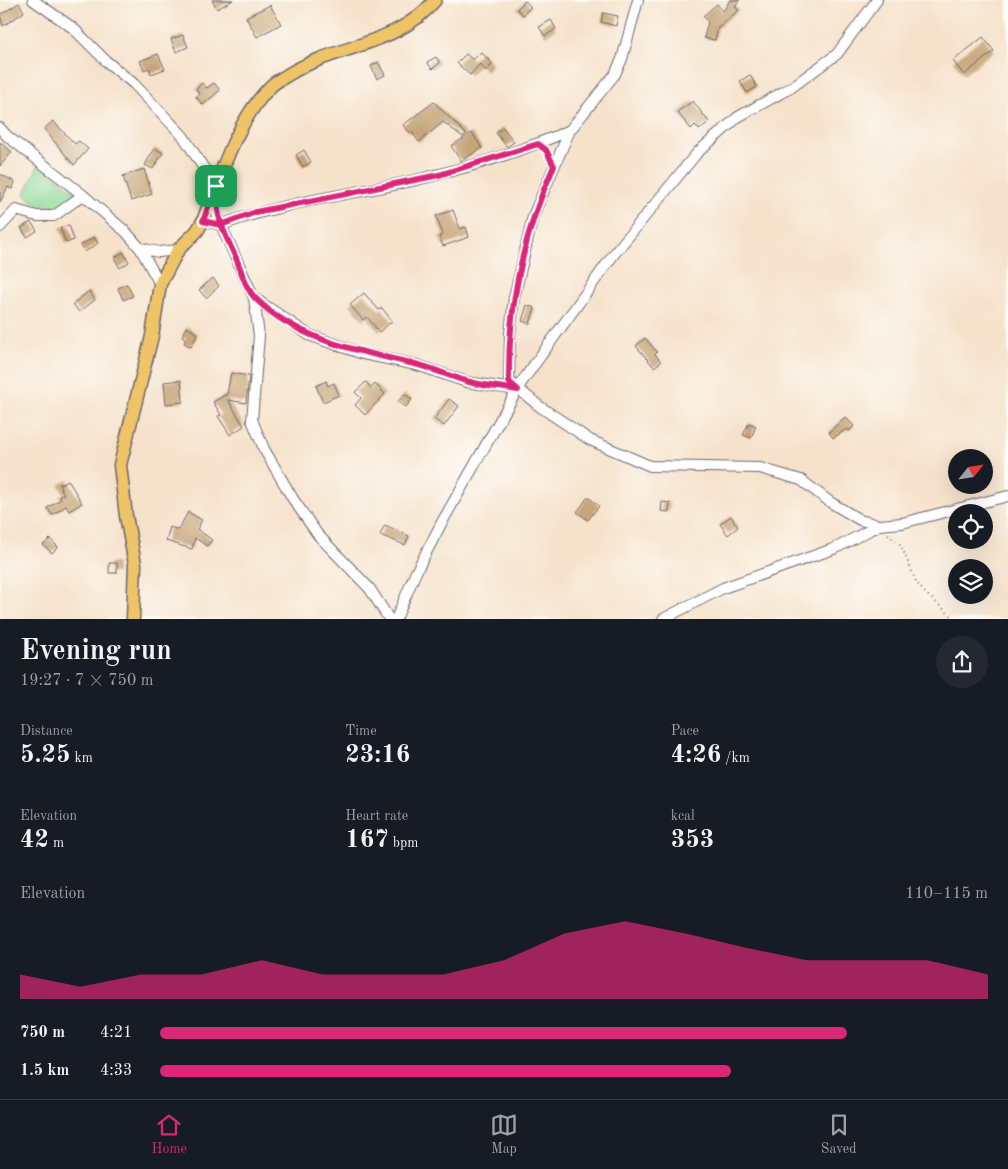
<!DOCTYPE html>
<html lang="en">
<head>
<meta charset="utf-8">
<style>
	:root { --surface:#171b24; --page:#242831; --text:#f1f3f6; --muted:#9ea1a6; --line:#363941; --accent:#db2777 }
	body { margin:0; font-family:"Old Standard TT",serif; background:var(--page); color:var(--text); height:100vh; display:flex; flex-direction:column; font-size:19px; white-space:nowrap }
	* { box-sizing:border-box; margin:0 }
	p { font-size:16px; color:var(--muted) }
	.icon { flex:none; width:28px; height:28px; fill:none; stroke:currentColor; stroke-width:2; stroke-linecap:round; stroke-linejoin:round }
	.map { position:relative; height:619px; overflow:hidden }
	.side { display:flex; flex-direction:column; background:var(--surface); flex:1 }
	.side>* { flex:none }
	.needle { width:32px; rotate:60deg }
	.buttons { position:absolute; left:948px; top:449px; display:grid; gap:10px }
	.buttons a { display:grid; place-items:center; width:45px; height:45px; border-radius:50%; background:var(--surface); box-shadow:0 5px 20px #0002; font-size:25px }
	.pin { position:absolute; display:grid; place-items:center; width:42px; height:42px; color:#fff; margin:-21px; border-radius:10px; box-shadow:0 2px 8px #0006 }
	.round { display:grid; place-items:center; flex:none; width:52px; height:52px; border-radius:26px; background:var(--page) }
	.headline { display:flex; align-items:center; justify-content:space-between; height:85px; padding:0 20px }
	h1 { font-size:28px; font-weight:600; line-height:38px }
	.metrics { display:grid; grid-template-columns:repeat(3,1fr); gap:8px; height:85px; padding:5px 20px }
	.metrics div { display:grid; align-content:center }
	.metrics b { font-size:25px; font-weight:600 }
	.metrics small { font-size:14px; font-weight:400 }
	.metrics p { font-size:14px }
	.chart { height:140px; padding:10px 20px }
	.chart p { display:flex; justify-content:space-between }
	.chart svg { width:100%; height:90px; margin-top:5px; fill:var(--accent); opacity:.7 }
	ul { padding:0 20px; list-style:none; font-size:16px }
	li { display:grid; grid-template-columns:80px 60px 1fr; align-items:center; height:38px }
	li i { height:12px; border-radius:6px; background:var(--accent) }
	.tabs { display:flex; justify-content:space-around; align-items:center; height:70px; border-top:1px solid var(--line); background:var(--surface); font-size:14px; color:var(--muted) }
	.tabs a { display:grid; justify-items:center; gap:2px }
	.tabs .active { color:var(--accent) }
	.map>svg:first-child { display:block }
</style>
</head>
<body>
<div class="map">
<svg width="1008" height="619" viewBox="0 0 1008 619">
	<rect width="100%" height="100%" fill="#fdfcf7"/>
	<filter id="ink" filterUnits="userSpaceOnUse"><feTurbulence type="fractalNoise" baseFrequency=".02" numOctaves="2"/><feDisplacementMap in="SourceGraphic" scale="10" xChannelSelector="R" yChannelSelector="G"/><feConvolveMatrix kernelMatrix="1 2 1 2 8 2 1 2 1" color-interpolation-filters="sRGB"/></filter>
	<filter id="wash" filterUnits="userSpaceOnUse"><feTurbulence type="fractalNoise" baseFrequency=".0096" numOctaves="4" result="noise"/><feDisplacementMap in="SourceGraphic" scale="20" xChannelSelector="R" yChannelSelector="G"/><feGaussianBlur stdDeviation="1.12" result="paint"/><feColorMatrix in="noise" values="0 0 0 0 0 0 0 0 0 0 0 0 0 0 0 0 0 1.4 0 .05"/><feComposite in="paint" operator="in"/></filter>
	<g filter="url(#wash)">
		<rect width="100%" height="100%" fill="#f6e2cb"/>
		<path fill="#8cda98" stroke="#577e6a" d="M39,164L74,191L75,196C53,213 46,210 24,195Z"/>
		<g id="blocks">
			<path fill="#c6a578" d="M212,0H233L217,9Z
				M730,0H739L735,7L739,10L718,28L715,40L704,38L708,22L703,16L717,4L723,12Z
				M525,1L531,7L523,15L517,9Z
				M19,3L24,12L3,26L0,15Z
				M270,5L281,24L257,37L246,17Z
				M603,13L618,16L616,26L601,22Z
				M551,20L556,29L545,36L539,27Z
				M183,35L188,47L176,52L171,39Z
				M983,37L994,51L964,75L953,61Z
				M481,52L493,64L486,71L480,64L470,75L457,63L466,54L473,60Z
				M158,54L165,69L151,74L149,68L144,70L140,61Z
				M436,57L440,63L432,69L427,62Z
				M378,62L385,75L377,79L371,66Z
				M750,75L757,87L747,93L740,81Z
				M202,83L207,88L214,83L220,90L203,105L196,97L200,94L196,89Z
				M693,101L709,122L699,130L695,125L691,129L677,112Z
				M434,102L466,134L463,137L443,122L419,142L412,132L410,133L403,125Z
				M53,121L75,144L79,141L88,149L74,165L44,129Z
				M503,127L514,142L507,147L496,133Z
				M472,133L482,148L461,161L451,146Z
				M0,142L12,152L0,166Z
				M155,148L163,153L153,169L145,165Z
				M304,150L311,162L303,167L296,155Z
				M144,169L152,194L131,201L123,176Z
				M0,174L15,182L12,189L8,187L0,202Z
				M453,210L460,229L466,227L469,237L443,246L439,236L443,235L436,216Z
				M31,222L37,231L27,237L21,228Z
				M69,225L74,240L66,243L60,228Z
				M94,237L98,243L85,252L81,245Z
				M123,252L129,262L120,268L114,258Z
				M213,278L219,286L206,298L199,290Z
				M127,284L133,296L123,300L118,288Z
				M89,291L95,300L79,312L73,304Z
				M364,293L379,310L382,308L392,321L379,332L367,317L363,320L350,305Z
				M527,305L535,308L530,324L522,321Z
				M187,327L198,334L191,347L184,343L186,339L182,336Z
				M645,338L657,352L655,354L661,362L654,367L636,346Z
				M231,373L249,376L246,403L228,400L244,426L230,435L218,416L221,415L213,402L227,394Z
				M181,380L183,402L166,404L164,382Z
				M326,381L328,386L334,383L339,395L323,402L316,386Z
				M366,382L371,388L375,384L385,394L365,415L355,405L361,398L355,392Z
				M404,394L412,399L406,407L398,402Z
				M449,399L459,406L444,426L434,419Z
				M845,417L854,426L849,431L847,429L833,438L829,432Z
				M749,423L756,426L751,438L743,435Z
				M68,480L82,503L69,511L66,506L52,515L47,508L61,499L59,496L64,494L59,485Z
				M588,497L599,506L588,520L577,512Z
				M662,502L670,503L669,512L661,511Z
				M188,512L202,520L197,529L212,540L207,546L195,538L192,549L166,541L170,527L178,530Z
				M731,516L738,527L728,535L720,524Z
				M385,525L409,536L405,545L380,535Z
				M50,539L58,547L52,553L43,545Z
				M109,563H117V573H109Z"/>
		</g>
	</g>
	<g filter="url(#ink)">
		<use href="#blocks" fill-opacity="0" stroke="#6c656d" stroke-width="1"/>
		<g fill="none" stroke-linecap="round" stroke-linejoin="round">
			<defs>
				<path id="minor" d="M33,0L73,28L106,61L134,84L183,136L216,187V211L221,225C275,205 332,197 388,186C450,173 512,156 570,130
					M638,0L622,59L615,74L570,130L533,216L514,298L510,334L509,381L539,406L590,440L650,466L760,468L801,480L830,502L860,520L879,525
					M0,128L7,136L83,195L126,232L140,248L160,284
					M203,221L221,225L254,298L259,336L252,420L264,449L293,499L318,535L370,589L389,619
					M0,227L16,210L37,216H54L83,195
					M140,248L159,252L178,250
					M254,298L309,335L363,354L417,365L467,382L518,390
					M396,619L416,572L441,524L521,383L614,254L697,153L738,117L792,87L837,54L877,0
					M663,619L723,588L836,548L879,525L902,523L1008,496"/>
				<path id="major" d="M133,619L135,564L126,516L120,465L152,336L160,284L178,250L197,231L203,221C220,176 236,121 271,86C276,81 285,77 291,73C337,45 399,45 435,0"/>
			</defs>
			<use href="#minor" stroke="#6c656d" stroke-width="12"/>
			<use href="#major" stroke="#6c656d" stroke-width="15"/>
			<path stroke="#6c656d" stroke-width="2" stroke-dasharray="1 4" stroke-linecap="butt" d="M888,534L901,545L916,582L925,593L955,619"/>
			<use href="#minor" stroke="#fff" stroke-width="10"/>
			<use href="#major" stroke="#efc469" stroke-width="12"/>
		</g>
	</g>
	<g fill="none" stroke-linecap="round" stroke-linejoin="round" filter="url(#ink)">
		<defs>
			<path id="route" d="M216,186C216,217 223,231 236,258C241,270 246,290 256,299C299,341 359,351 415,364C432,368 449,376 466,381C482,386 501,387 518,390L509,382C508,307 523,234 554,166L546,150L538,144L439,175L256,212L221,225L203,221L216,186"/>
		</defs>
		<use href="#route" stroke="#fff" stroke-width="10"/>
		<use href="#route" stroke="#db2777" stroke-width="6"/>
	</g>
</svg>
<div class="buttons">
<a><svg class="needle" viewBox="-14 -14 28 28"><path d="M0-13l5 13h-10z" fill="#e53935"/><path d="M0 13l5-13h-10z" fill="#9ea1a6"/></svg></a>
<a><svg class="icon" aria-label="locate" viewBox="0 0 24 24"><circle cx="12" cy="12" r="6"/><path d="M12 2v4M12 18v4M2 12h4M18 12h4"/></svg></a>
<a><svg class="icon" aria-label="layers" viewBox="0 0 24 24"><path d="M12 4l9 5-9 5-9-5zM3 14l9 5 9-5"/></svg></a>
</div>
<div class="pin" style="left:216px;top:186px;background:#1e9e55"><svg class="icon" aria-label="arrive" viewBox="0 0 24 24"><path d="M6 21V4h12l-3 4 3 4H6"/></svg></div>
</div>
<section class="side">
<div class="headline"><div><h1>Evening run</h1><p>19:27 · 7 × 750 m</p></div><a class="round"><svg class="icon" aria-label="share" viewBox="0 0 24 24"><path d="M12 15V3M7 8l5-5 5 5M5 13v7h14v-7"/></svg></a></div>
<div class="metrics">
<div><p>Distance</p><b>5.25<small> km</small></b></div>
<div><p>Time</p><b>23:16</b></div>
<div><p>Pace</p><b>4:26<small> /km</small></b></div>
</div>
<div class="metrics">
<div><p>Elevation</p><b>42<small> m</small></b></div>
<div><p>Heart rate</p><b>167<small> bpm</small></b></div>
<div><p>kcal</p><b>353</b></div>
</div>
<div class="chart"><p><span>Elevation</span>110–115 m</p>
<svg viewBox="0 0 160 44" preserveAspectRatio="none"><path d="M0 44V32L10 38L20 32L30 32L40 25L50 32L60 32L70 32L80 25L90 12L100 6L110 12L120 19L130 25L140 25L150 25L160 32V44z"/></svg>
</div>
<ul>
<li><b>750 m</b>4:21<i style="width:83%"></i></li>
<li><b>1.5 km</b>4:33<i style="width:69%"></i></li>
</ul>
</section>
<nav class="tabs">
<a class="active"><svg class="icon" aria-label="home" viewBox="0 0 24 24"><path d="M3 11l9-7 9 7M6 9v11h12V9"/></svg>Home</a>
<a><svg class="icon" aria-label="map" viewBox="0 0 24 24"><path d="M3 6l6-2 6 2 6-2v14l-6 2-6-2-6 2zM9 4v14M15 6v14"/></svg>Map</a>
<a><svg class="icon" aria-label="saved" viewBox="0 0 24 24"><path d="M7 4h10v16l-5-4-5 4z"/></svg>Saved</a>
</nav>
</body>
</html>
